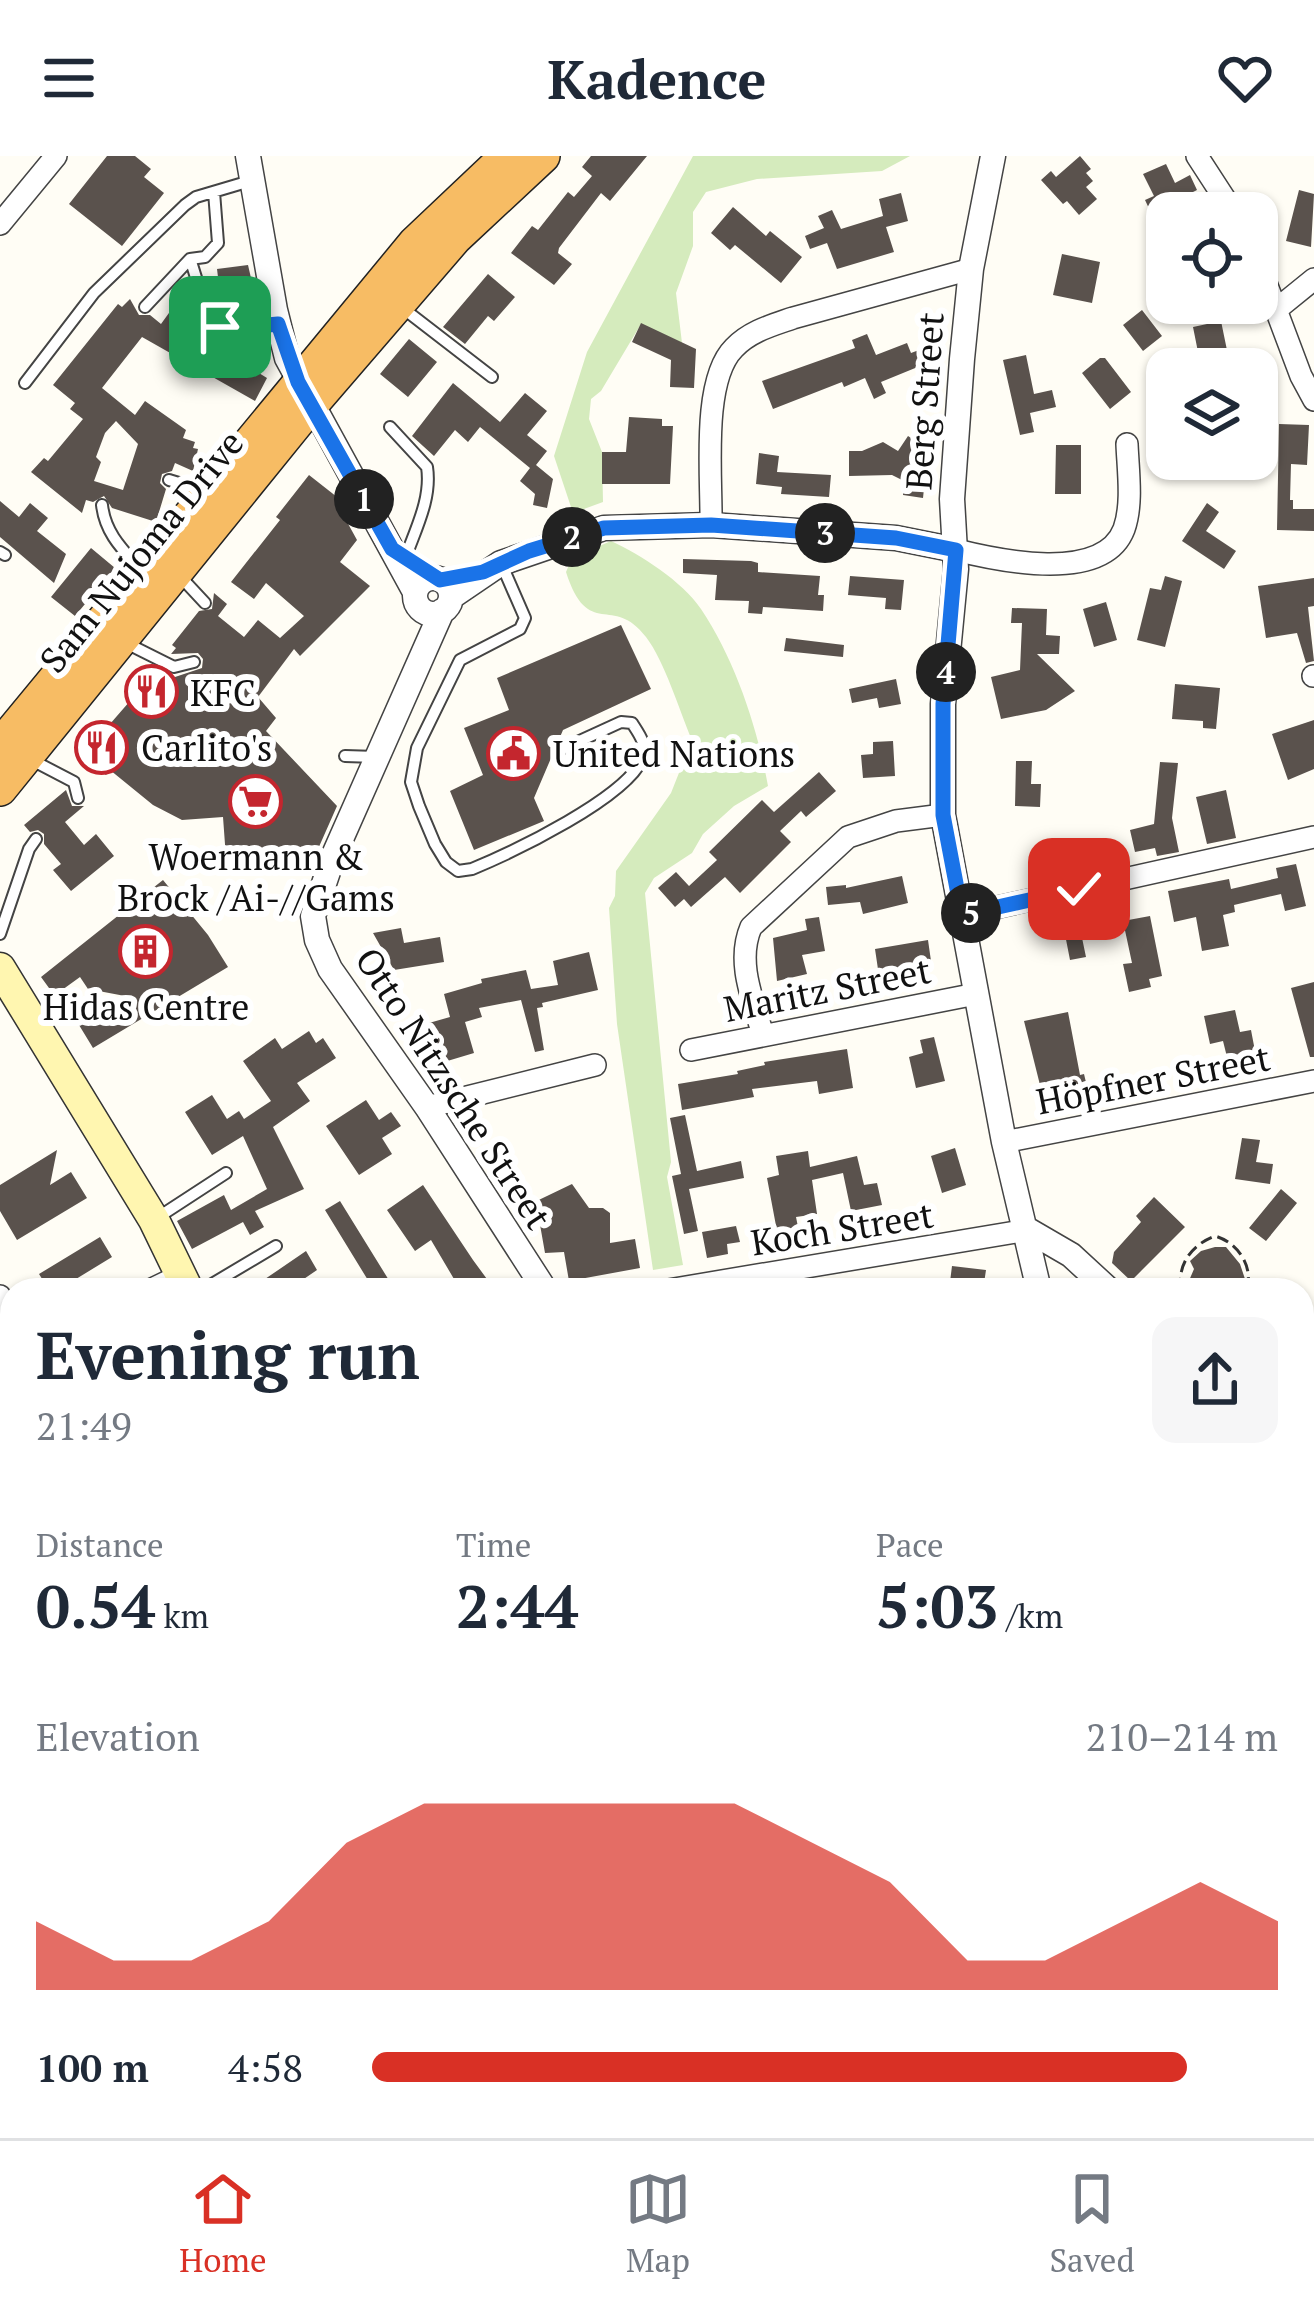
<!DOCTYPE html>
<html lang="en">
<head>
<meta charset="utf-8">
<style>
	:root { --surface:#fff; --page:#f6f6f7; --text:#1f2937; --muted:#747a83; --line:#e0e1e3; --accent:#d93025 }
	body { margin:0; font-family:"PT Serif",serif; background:var(--page); color:var(--text); height:100vh; display:flex; flex-direction:column; font-size:45px; white-space:nowrap }
	* { box-sizing:border-box; margin:0 }
	p { font-size:39px; color:var(--muted) }
	.icon { flex:none; width:66px; height:66px; fill:none; stroke:currentColor; stroke-width:2; stroke-linecap:round; stroke-linejoin:round }
	.map { position:relative; flex:1; overflow:hidden }
	.drawer { position:absolute; left:0px; top:1122px; width:1314px; height:861px; display:flex; flex-direction:column; background:var(--surface); border-radius:36px 36px 0 0; box-shadow:0 3px 9px #0004 }
	.drawer>* { flex:none }
	.controls { position:absolute; left:1146px; top:36px; display:grid; gap:24px }
	.controls a { display:grid; place-items:center; width:132px; height:132px; border-radius:24px; background:var(--surface); box-shadow:0 3px 9px #0004; font-size:60px }
	.pin { position:absolute; display:grid; place-items:center; width:102px; height:102px; color:#fff; margin:-51px; border-radius:24px; box-shadow:0 6px 18px #0006 }
	.km { position:absolute; width:60px; height:60px; margin:-30px; border-radius:50%; background:#222; color:#fff; font-size:33px; line-height:60px; text-align:center }
	.round { display:grid; place-items:center; flex:none; width:126px; height:126px; border-radius:24px; background:var(--page) }
	.summary { display:flex; align-items:center; justify-content:space-between; height:204px; padding:0 36px }
	h1 { font-size:66px; font-weight:600; line-height:90px }
	.metrics { display:grid; grid-template-columns:repeat(3,1fr); gap:18px; height:204px; padding:12px 36px }
	.metrics div { display:grid; align-content:center }
	.metrics b { font-size:60px; font-weight:600 }
	.metrics small { font-size:33px; font-weight:400 }
	.metrics p { font-size:33px }
	.chart { height:336px; padding:24px 36px }
	.chart p { display:flex; justify-content:space-between }
	.chart svg { width:100%; height:216px; margin-top:12px; fill:var(--accent); opacity:.7 }
	ul { padding:0 36px; list-style:none; font-size:39px }
	li { display:grid; grid-template-columns:192px 144px 1fr; align-items:center; height:90px }
	li i { height:30px; border-radius:15px; background:var(--accent) }
	header { display:flex; justify-content:space-between; align-items:center; height:156px; padding:0 36px; background:var(--surface); font-size:54px; font-weight:600 }
	.menu { display:flex; justify-content:space-around; align-items:center; height:168px; border-top:3px solid var(--line); background:var(--surface); font-size:33px; color:var(--muted) }
	.menu a { display:grid; justify-items:center; gap:6px }
	.menu .active { color:var(--accent) }
	.map>svg:first-child { display:block }
</style>
</head>
<body>
<header><svg class="icon" aria-label="menu" viewBox="0 0 24 24"><path d="M4 6h16M4 12h16M4 18h16"/></svg>Kadence<svg class="icon" aria-label="heart" viewBox="0 0 24 24"><path d="M12 20l-8-8c-3-5 5-10 8-4 3-6 11-1 8 4z"/></svg></header>
<div class="map">
<svg width="1314" height="1982" viewBox="0 0 1314 1982">
	<rect width="100%" height="100%" fill="#fffdf5"/>
	<path fill="#d5ebbd" d="M693,0H910L882,15L757,23L706,36L693,56V90L676,137L682,187L641,168L601,235L591,243L589,263L602,296L603,346L573,357L554,300L587,196Z
		M611,385C641,399 682,425 701,453C735,504 757,570 768,630L734,650L703,678L692,697L654,722L645,737L671,1006L667,1021L683,1109L653,1114L617,868L609,752L615,740L616,715L671,637L692,584C679,554 665,506 646,481C613,437 588,485 566,416L572,402Z
		M61,1971H199L176,1982H43Z
		M770,1971H1091L1100,1982H789Z"/>
	<path fill="#b9e0f7" stroke="#3f96cf" stroke-width="3" d="M199,1971H770L789,1982H176Z"/>
	<path fill="#5a524d" fill-rule="evenodd" d="M107,0H135L151,13L144,21L164,37L122,90L69,48Z
		M591,0H647L610,45L601,37L559,92L558,97L572,108L554,129L511,97L532,70L538,74L568,36L574,41L592,20L582,11Z
		M1080,0L1091,13L1086,17L1093,25L1086,31L1097,43L1079,59L1067,45L1063,48L1041,24L1051,15L1056,21Z
		M1166,8L1175,27L1190,19L1197,34L1187,39L1193,53L1154,63L1145,44L1154,40L1143,18Z
		M1299,34L1314,38L1311,91L1286,85Z
		M901,37L908,65L886,71L894,96L837,113L827,87L810,93L805,80L824,72L818,60L832,54L841,73L883,60L879,43Z
		M733,51L766,80L770,75L802,101L781,127L735,89L730,94L711,77Z
		M1062,98L1100,106L1092,147L1053,139Z
		M248,109L257,148L222,153L217,113Z
		M488,118L515,141L494,165L488,160L465,188L443,171Z
		M187,132L208,172L205,178L217,186L215,190L267,222L255,245L142,181L102,232L135,259L145,245L186,274L183,282L195,286L193,292L198,293L193,315L175,307L172,315L162,318L160,327L166,333L156,366L112,352L104,340L93,346L86,344L82,357L31,316L44,302L48,305L83,263L70,253L75,247L53,229L118,148L122,151L130,143L139,159H150L161,168ZM116,265L138,288L123,334L94,325L101,306L96,301L105,277Z
		M1142,154L1162,180L1143,195L1123,169Z
		M1221,165L1229,204L1212,208L1209,194L1198,196L1193,171Z
		M641,167L696,193L694,232L670,231L671,204L632,186Z
		M867,178L876,199L907,187L911,197L919,194L925,208L881,226L886,237L874,243L865,222L844,231L842,226L773,253L762,225L855,192L852,184Z
		M409,183L437,206L408,241L380,218Z
		M1026,199L1034,238L1052,234L1056,251L1030,257L1034,276L1020,279L1003,204Z
		M1100,202H1105L1131,236L1110,253L1082,217Z
		M453,227L500,266L525,237L547,255L527,279L547,295L536,309L553,323L547,352L533,349L535,338L520,325L530,312L480,271L468,286L455,274L434,300L412,280Z
		M629,261L662,263V270H673L670,328H602V296H626Z
		M1279,268L1309,269L1307,309L1291,308L1290,344H1293V353H1314V375L1277,374Z
		M908,280L925,291L916,308L926,314L923,342L903,339L904,325L892,319L849,320V295H862L883,286L898,295Z
		M1056,289H1081V338H1055Z
		M759,297L779,300L777,316L831,319L829,341L781,338L782,331L756,328Z
		M309,319L337,341L335,344L357,384L340,406L370,430L300,500L294,493L258,541L276,562L266,575L337,650L318,693L312,691L297,707L239,711L226,702L223,661L182,664L153,649L110,614L106,619L83,599L157,514L175,521L202,512L203,503L198,497L171,498L176,492L172,489L199,455L212,453L214,437L227,448L218,460L244,481L258,464L280,482L304,460L266,427L254,443L231,426L280,364L276,361Z
		M0,345L19,361L30,347L48,362L37,375L66,398L54,427L0,381Z
		M1207,347L1219,356L1206,375L1236,395L1224,413L1182,385Z
		M91,392L115,412L75,460L51,441Z
		M683,403L751,405L758,407V416L820,420L818,439H824L823,455L763,451L762,458L748,457L749,445L715,444L717,419L683,417Z
		M850,420L904,424L901,454L885,453L886,442L848,439Z
		M1165,420L1182,425L1165,491L1137,484L1150,432L1161,434Z
		M1314,422V450L1308,451L1314,505L1306,507L1297,477L1266,482L1258,430Z
		M1106,446L1117,484L1094,491L1083,453Z
		M1012,452L1047,453L1046,479L1060,480L1059,498H1037L1075,535L1046,554L1001,563L991,521L1020,514L1022,467H1011Z
		M621,469L651,533L563,574L534,642L544,665L474,694L450,635L483,619L464,572L509,554L497,522Z
		M786,482L844,489L843,501L784,495Z
		M896,523L901,548L879,552L877,542L852,547L849,533Z
		M1175,528L1220,532L1216,573L1203,572V565L1172,563Z
		M1314,564V613L1288,624L1272,578Z
		M893,585L895,620L863,622L861,599L873,598V586Z
		M1016,605H1032L1031,628H1041L1040,651L1015,650Z
		M1160,606L1178,607L1172,662L1179,696L1157,700L1155,692L1135,696L1130,674L1154,668Z
		M819,616L836,635L806,661L801,655L780,675L791,686L740,737L725,721L691,751L684,743L675,751L658,732L676,716L689,730L717,704L709,696L762,644L774,656Z
		M66,634L72,650H84L65,666L84,689L96,678L114,700L71,735L53,714L61,708L44,688V678L38,674L30,676L24,669Z
		M1226,634L1236,682L1207,688L1196,641Z
		M1296,708L1306,750L1285,755L1281,738L1234,749L1235,756L1223,759L1229,790L1202,795L1196,761L1174,766L1168,735L1229,723L1231,733L1278,722L1276,712Z
		M902,720L908,747L863,758L860,746L828,749L826,731L846,729V732Z
		M163,724L208,779L228,811L93,892L79,869L125,840L88,833L80,821L62,834L49,832L41,821Z
		M1087,757L1091,775L1081,777L1086,801L1070,804L1062,763Z
		M1150,760L1162,820L1149,823L1151,831L1129,836L1123,808L1132,807L1123,765Z
		M819,761L825,795L802,799L807,818L777,825L773,782L807,774L805,763Z
		M401,772L404,787L440,781L444,806L394,814L373,777Z
		M928,784L932,812L879,820L875,793Z
		M589,796L598,834L542,847L543,851L537,852L544,894L535,896L521,844L479,852L482,861L465,866L474,897L434,909L422,869L450,861L444,838L482,827L481,823L526,814L531,833L558,829L553,805Z
		M1314,826V901H1310L1291,832Z
		M1235,854L1240,876L1251,874L1255,895L1227,901L1223,885L1210,888L1204,860Z
		M1068,856L1080,919L1084,918L1089,939L1045,949L1024,865Z
		M309,875L316,887L323,882L336,902L297,927L310,945L273,971L304,1033L255,1055L264,1071L250,1079L243,1066L192,1093L177,1065L224,1039L231,1054L267,1033L243,980L212,999L185,956L212,939L227,963L239,955L244,963L271,945L243,905L275,882L282,893Z
		M934,881L945,925L916,932L909,901L923,897L920,884Z
		M847,893L853,932L819,938L817,925L752,933L754,941L682,954L678,928L738,918L737,915L765,909L764,906Z
		M366,944L379,964L391,956L401,970L382,982L392,998L359,1019L326,970Z
		M685,959L697,1015L741,1005L744,1022L689,1033L698,1075L684,1078L672,1020L681,1018L670,962Z
		M1242,982L1260,984L1256,1006L1273,1008L1270,1028L1235,1023Z
		M955,992L966,1029L942,1037L931,1000Z
		M57,994L50,1029L71,1016L87,1042L17,1084L0,1055V1029Z
		M808,995L810,1011L857,1000L864,1029L877,1027L882,1049L851,1055L843,1017L812,1024L817,1058L796,1061L798,1071L777,1075L767,1022L779,1019L776,1000Z
		M572,1028L589,1052H603L610,1057V1087L635,1083L640,1112L569,1125L564,1096L545,1097L539,1063L522,1052Z
		M423,1029L473,1104L495,1134H438L454,1123L431,1084L415,1095L387,1054Z
		M1281,1033L1297,1047L1266,1085L1249,1072Z
		M1154,1041L1185,1071L1131,1125L1112,1107L1114,1096L1141,1066L1136,1060Z
		M340,1045L395,1134H374L325,1054Z
		M736,1070L740,1086L727,1088L728,1098L707,1102L702,1076Z
		M100,1081L112,1101L58,1134H49L39,1118Z
		M1215,1091H1226L1240,1108L1246,1126L1240,1134H1192L1188,1127L1194,1113L1190,1105L1201,1095Z
		M306,1095L317,1114L295,1129L298,1134H249Z
		M952,1110L986,1114L983,1134H949Z"/>
	<g fill="none" stroke-linecap="round" stroke-linejoin="round">
		<defs>
			<path id="service" d="M214,36L218,87L205,101L190,103C197,121 206,169 227,173C242,176 263,170 278,168
				M400,150L492,221
				M145,151L190,103
				M25,227L94,137L185,49L196,41L250,25
				M390,271L427,311C432,343 415,374 405,403
				M169,324L205,335
				M102,349C105,376 121,392 139,412
				M0,396L5,399
				M501,407L525,462L520,473L460,504L417,592L411,626L419,650L435,688L446,706L458,715L472,713C511,697 629,641 643,601C647,588 639,578 632,567L621,566L562,593
				M178,418L205,447
				M126,487L174,511L194,506
				M345,600L376,601
				M28,602L74,626L78,642
				M0,778L29,693L36,683
				M157,1062L226,1017
				M202,1134L276,1090"/>
			<path id="minor" d="M1197,0L1234,57
				M0,68L56,0
				M1257,103L1301,220L1314,244
				M1277,153L1314,123
				M711,369C712,322 701,225 734,192C750,175 773,169 793,162L971,113
				M956,394C996,404 1103,428 1124,373C1133,348 1128,314 1127,288
				M1313,520H1314
				M962,759L1314,681
				M763,879C753,844 736,806 751,771L848,681L896,665L943,659
				M691,894L976,838
				M427,951L595,909
				M1004,986L1314,925
				M150,1134L179,1120
				M668,1134L1028,1074
				M0,1140L12,1163
				M0,1208L12,1202
				M1302,1871L1314,1850
				M1239,1982L1245,1971"/>
			<path id="tertiary" d="M248,0L275,154L287,202L415,436
				M993,0L971,113L962,203L952,343L956,413L943,548V659L1004,986L1039,1134
				M415 440a18 18 0 1 1 36 0a18 18 0 1 1-36 0Z
				M451,441L501,407L604,372L711,369L896,382L956,394
				M442,455L333,701L313,760L317,784L330,813L427,951L545,1134
				M1028,1074L1071,1099L1109,1134
				M1302,1306L1314,1316
				M474,1971L476,1982"/>
			<path id="secondary" d="M0,812L154,1064L188,1134
				M1136,1971L1155,1982
				M1176,1971L1196,1982"/>
			<path id="trunk" d="M0,590L415,87L507,0
				M0,633L311,249L455,82L543,0"/>
		</defs>
		<use href="#service" stroke="#444" stroke-width="14"/>
		<use href="#minor" stroke="#444" stroke-width="24"/>
		<use href="#tertiary" stroke="#444" stroke-width="27"/>
		<use href="#secondary" stroke="#333" stroke-width="33"/>
		<use href="#trunk" stroke="#222" stroke-width="36"/>
		<path stroke="#333" stroke-width="3" stroke-dasharray="12 6" stroke-linecap="butt" d="M1181,1134C1177,1109 1191,1089 1215,1080C1237,1086 1255,1111 1246,1134"/>
		<use href="#service" stroke="#fff" stroke-width="10"/>
		<use href="#minor" stroke="#fff" stroke-width="21"/>
		<use href="#tertiary" stroke="#fff" stroke-width="24"/>
		<use href="#secondary" stroke="#fff6b0" stroke-width="30"/>
		<use href="#trunk" stroke="#f7bc64" stroke-width="33"/>
	</g>
	<g fill="none" stroke-linecap="round" stroke-linejoin="round">
		<defs>
			<path id="route" d="M220,171L228,173L278,168L298,226L392,393L440,424L483,416L529,395L604,372L711,369L896,382L956,394L943,548V659L962,759L1079,733"/>
		</defs>
		<use href="#route" stroke="#fff" stroke-width="24"/>
		<use href="#route" stroke="#1a73e8" stroke-width="15"/>
	</g>
	<defs>
		<symbol id="restaurant-ring" viewBox="-11 -11 22 22"><circle r="9.5" fill="#fff" stroke="#c4262e" stroke-width="1.5"/><path d="M-5-6h1v4h1v-4h1v4h1v-4h1v5L-1.5 .5V6h-2V.5L-5-1ZM5-6V6H3V1.5H1.5Q1.5-4 5-6Z" fill="#c4262e"/></symbol>
		<symbol id="civic-ring" viewBox="-11 -11 22 22"><circle r="9.5" fill="#fff" stroke="#c4262e" stroke-width="1.5"/><path d="M-.6-6.5H3V-4.5H.6V-3L4-1V1h2V6H-6V1h2V-1L-.6-3ZM-1.2 2.5V6h2.4V2.5Z" fill="#c4262e"/></symbol>
		<symbol id="supermarket-ring" viewBox="-11 -11 22 22"><circle r="9.5" fill="#fff" stroke="#c4262e" stroke-width="1.5"/><path d="M-6-5.5h2.5l.6 2H6L4.5 2H-2.5L-4.4-4H-6ZM-1.5 3.2a1.3 1.3 0 1 0 .1 0ZM3 3.2a1.3 1.3 0 1 0 .1 0Z" fill="#c4262e"/></symbol>
		<symbol id="building-ring" viewBox="-11 -11 22 22"><circle r="9.5" fill="#fff" stroke="#c4262e" stroke-width="1.5"/><path d="M-4-6H4V6H1V3H-1V6H-4ZM-2.5-4.3h1.7v1.8h-1.7ZM.8-4.3h1.7v1.8H.8ZM-2.5-1h1.7V.8h-1.7ZM.8-1h1.7V.8H.8Z" fill="#c4262e"/></symbol>
	</defs>
	<g fill-rule="evenodd">
		<use href="#restaurant-ring" x="122" y="506" width="59" height="59"/>
		<use href="#restaurant-ring" x="72" y="562" width="59" height="59"/>
		<use href="#civic-ring" x="484" y="568" width="59" height="59"/>
		<use href="#supermarket-ring" x="226" y="616" width="59" height="59"/>
		<use href="#building-ring" x="116" y="766" width="59" height="59"/>
	</g>
	<g text-anchor="middle" dominant-baseline="central" stroke-width="12" stroke-linejoin="round" paint-order="stroke">
		<g font-size="36" fill="#111" stroke="#fff">
			<text transform="translate(924 245) rotate(-86)">Berg Street</text>
			<text transform="translate(141 395) rotate(-51)">Sam Nujoma Drive</text>
			<text transform="translate(827 833) rotate(-11)">Maritz Street</text>
			<text transform="translate(1153 923) rotate(-11)">Höpfner Street</text>
			<text transform="translate(454 932) rotate(57)">Otto Nitzsche Street</text>
			<text transform="translate(842 1072) rotate(-9)">Koch Street</text>
		</g>
		<g font-size="36" fill="#111" stroke="#fff" text-anchor="start">
			<text x="190" y="536">KFC</text>
			<text x="141" y="591">Carlito's</text>
			<text x="553" y="597">United Nations</text>
			<text x="256" y="700" text-anchor="middle">Woermann &amp;<tspan x="256" dy="41">Brock /Ai-//Gams</tspan></text>
			<text x="146" y="850" text-anchor="middle">Hidas Centre</text>
		</g>
	</g>
</svg>
<div class="controls">
<a><svg class="icon" aria-label="locate" viewBox="0 0 24 24"><circle cx="12" cy="12" r="6"/><path d="M12 2v4M12 18v4M2 12h4M18 12h4"/></svg></a>
<a><svg class="icon" aria-label="layers" viewBox="0 0 24 24"><path d="M12 4l9 5-9 5-9-5zM3 14l9 5 9-5"/></svg></a>
</div>
<div class="pin" style="left:220px;top:171px;background:#1e9e55"><svg class="icon" aria-label="arrive" viewBox="0 0 24 24"><path d="M6 21V4h12l-3 4 3 4H6"/></svg></div>
<div class="pin" style="left:1079px;top:733px;background:#d93025"><svg class="icon" aria-label="check" viewBox="0 0 24 24"><path d="M5 12l5 5 9-10"/></svg></div>
<b class="km" style="left:364px;top:343px">1</b>
<b class="km" style="left:572px;top:381px">2</b>
<b class="km" style="left:825px;top:377px">3</b>
<b class="km" style="left:946px;top:516px">4</b>
<b class="km" style="left:971px;top:757px">5</b>
<section class="drawer">
<div class="summary"><div><h1>Evening run</h1><p>21:49</p></div><a class="round"><svg class="icon" aria-label="share" viewBox="0 0 24 24"><path d="M12 15V3M7 8l5-5 5 5M5 13v7h14v-7"/></svg></a></div>
<div class="metrics">
<div><p>Distance</p><b>0.54<small> km</small></b></div>
<div><p>Time</p><b>2:44</b></div>
<div><p>Pace</p><b>5:03<small> /km</small></b></div>
</div>
<div class="chart"><p><span>Elevation</span>210–214 m</p>
<svg viewBox="0 0 160 44" preserveAspectRatio="none"><path d="M0 44V30L10 38L20 38L30 30L40 14L50 6L60 6L70 6L80 6L90 6L100 14L110 22L120 38L130 38L140 30L150 22L160 30V44z"/></svg>
</div>
<ul>
<li><b>100 m</b>4:58<i style="width:90%"></i></li>
</ul>
</section>
</div>
<nav class="menu">
<a class="active"><svg class="icon" aria-label="home" viewBox="0 0 24 24"><path d="M3 11l9-7 9 7M6 9v11h12V9"/></svg>Home</a>
<a><svg class="icon" aria-label="map" viewBox="0 0 24 24"><path d="M3 6l6-2 6 2 6-2v14l-6 2-6-2-6 2zM9 4v14M15 6v14"/></svg>Map</a>
<a><svg class="icon" aria-label="saved" viewBox="0 0 24 24"><path d="M7 4h10v16l-5-4-5 4z"/></svg>Saved</a>
</nav>
</body>
</html>
